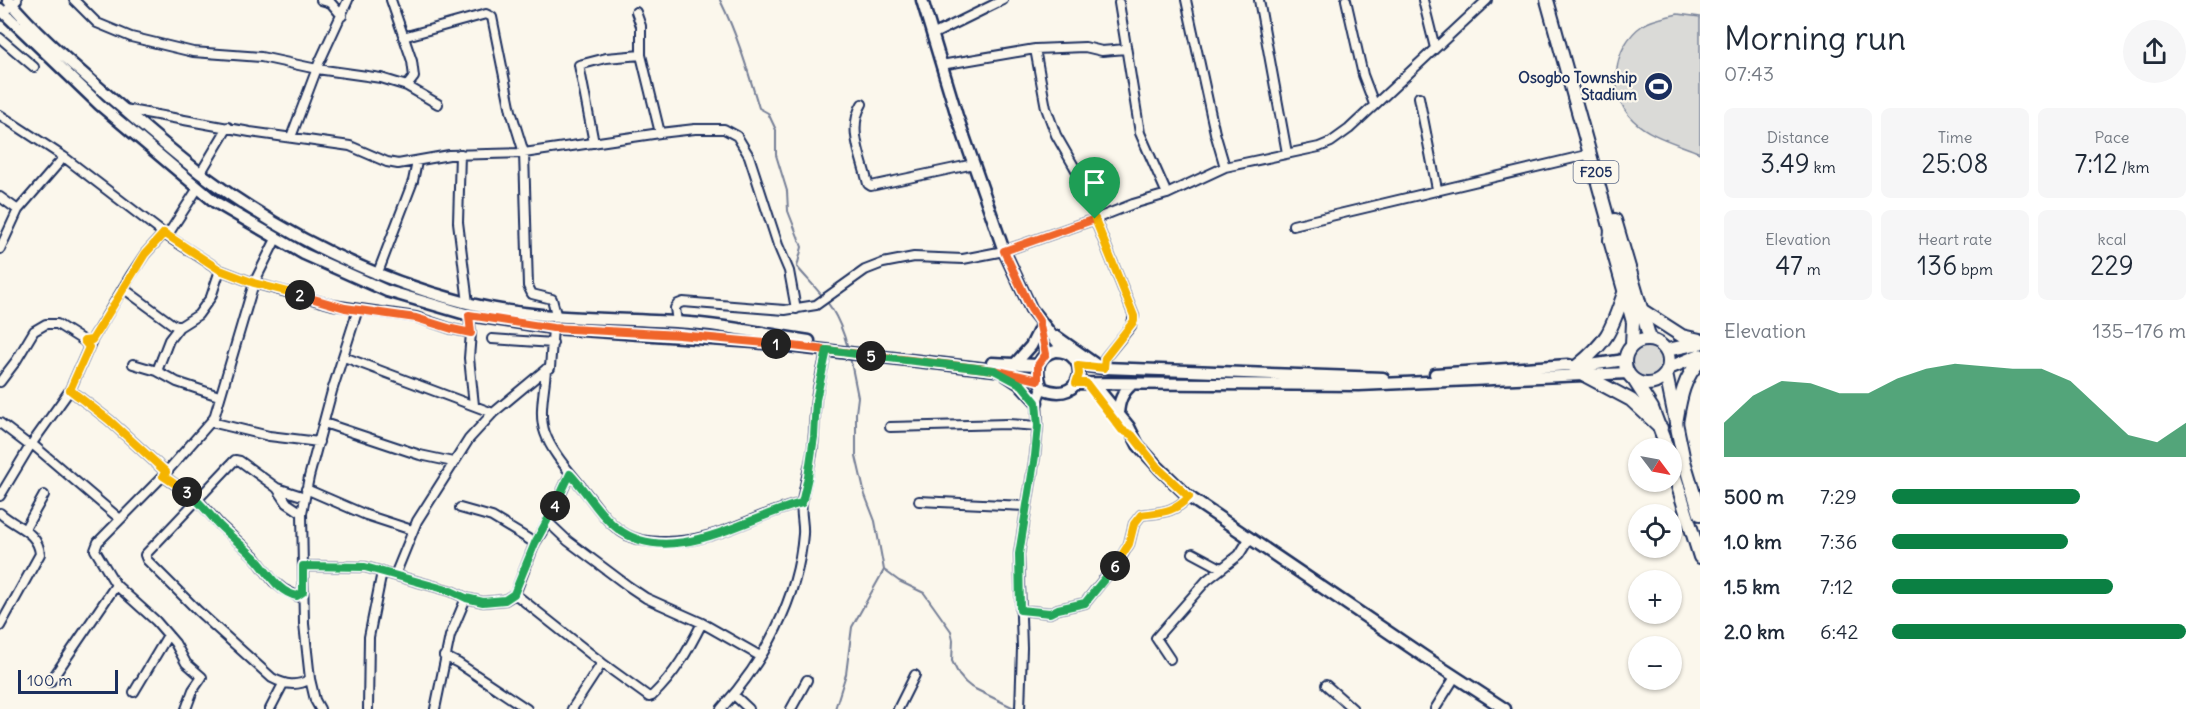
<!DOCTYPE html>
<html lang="en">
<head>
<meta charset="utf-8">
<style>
	:root { --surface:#fff; --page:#f6f6f7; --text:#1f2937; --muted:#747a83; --accent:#0b8043 }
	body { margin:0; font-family:Delius,sans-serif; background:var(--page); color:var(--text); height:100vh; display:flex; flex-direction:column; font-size:22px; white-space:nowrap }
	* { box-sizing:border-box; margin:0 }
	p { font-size:20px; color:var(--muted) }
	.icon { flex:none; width:33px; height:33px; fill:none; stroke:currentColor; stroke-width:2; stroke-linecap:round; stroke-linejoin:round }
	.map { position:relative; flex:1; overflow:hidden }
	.sheet { display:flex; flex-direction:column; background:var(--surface); width:510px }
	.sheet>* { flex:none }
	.needle { width:39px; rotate:122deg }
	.controls { position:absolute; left:1628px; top:438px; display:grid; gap:12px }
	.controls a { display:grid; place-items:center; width:54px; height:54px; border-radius:50%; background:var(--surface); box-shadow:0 2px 4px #0004; font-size:30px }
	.scale { position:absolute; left:18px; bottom:15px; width:100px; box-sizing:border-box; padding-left:6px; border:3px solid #1b2f5e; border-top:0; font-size:16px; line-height:21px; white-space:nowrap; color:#1b2f5e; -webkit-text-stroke:4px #fbf7ec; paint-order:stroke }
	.pin { position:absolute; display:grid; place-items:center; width:51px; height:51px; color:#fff; margin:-62px -26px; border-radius:50% 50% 50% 0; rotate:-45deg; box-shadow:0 0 6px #0007 }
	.pin .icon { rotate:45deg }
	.km { position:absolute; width:30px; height:30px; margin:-15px; border-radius:50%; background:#222; color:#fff; font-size:16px; line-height:30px; text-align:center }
	.round { display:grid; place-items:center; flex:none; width:63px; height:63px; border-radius:32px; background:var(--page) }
	.head { display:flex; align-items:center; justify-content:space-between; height:102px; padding:0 24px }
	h1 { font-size:33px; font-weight:600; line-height:45px }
	.figures { display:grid; grid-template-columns:repeat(3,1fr); gap:9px; height:102px; padding:6px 24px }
	.figures div { display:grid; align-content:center; border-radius:9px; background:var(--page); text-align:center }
	.figures b { font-size:26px; font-weight:600 }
	.figures small { font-size:16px; font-weight:400 }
	.figures p { font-size:16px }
	.chart { height:168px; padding:12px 24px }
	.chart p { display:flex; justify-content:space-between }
	.chart svg { width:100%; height:108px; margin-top:6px; fill:var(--accent); opacity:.7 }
	ul { padding:0 24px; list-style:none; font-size:20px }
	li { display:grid; grid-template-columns:96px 72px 1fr; align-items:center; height:45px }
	li i { height:15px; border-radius:8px; background:var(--accent) }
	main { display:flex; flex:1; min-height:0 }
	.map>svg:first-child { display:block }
</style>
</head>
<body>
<main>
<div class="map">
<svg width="1700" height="709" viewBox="0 0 1700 709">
	<rect width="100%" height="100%" fill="#fbf7ec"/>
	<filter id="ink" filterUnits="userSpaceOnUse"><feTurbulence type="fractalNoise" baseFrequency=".0167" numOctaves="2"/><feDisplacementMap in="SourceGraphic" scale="12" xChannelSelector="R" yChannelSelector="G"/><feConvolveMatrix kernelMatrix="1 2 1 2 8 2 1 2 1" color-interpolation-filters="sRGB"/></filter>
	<g filter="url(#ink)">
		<path fill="#dadad7" stroke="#7a849a" stroke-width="1.5" d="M1678,14L1700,17V153C1679,144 1650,137 1633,120C1607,95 1612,46 1643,25C1653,19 1666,17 1678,14Z
			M1629 361a18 18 0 1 1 36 0a18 18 0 1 1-36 0Z"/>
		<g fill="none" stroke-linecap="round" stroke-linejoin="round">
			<path stroke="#747e96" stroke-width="2" d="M720,0C737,34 748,71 759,108L768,113L776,130V155L787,191L788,211L802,247L797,267C824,298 836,306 848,348
				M850,357L858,397L856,413V456L865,495L875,521L884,570L899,581L924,593L934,607L951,631L953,640L952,661L959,675L965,682L971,687L1012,707L1027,709
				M835,709L846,674L852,627L884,570"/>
			<defs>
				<path id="minor" d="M74,0L97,23L131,37L193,52L261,57L317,69L381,78L407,86L438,104
					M321,0L331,3L342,16
					M391,0L412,61L414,77L407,86
					M1186,0L1215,133L1225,167
					M1259,0L1287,153
					M1346,0L1363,75L1374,104
					M1423,0L1435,48
					M1119,3L1140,133L1167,194
					M636,12L641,26V55L660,133
					M4,13L17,0
					M932,35L1003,0
					M403,37L486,14L492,17L511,111L524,153L528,286L532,294L552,299L557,318
					M0,38L34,67
					M1035,49L1046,108L1056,135L1087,189L1095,219L1134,316L1131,326L1105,358L1104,368
					M941,65L1035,49L1085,47L1102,51L1126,49
					M1419,97L1437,189
					M862,104C847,129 862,158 868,184L871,186L974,164
					M124,109L250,132L350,146L387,162L398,164L449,155L524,153L660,133L695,129H724L737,136L749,156L778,245L789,271L796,309
					M0,115L64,157L167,236L220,270L254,283L333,305L416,317L452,329L471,333
					M291,137L319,63L348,0
					M594,143L579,65L606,58L641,55
					M460,154L458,222L468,303
					M200,174L228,127
					M0,197L18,210
					M1293,225L1591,154
					M167,236L198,188
					M0,249L18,210L64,157
					M377,275L413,181L417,162
					M123,288L172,324L179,327
					M469,315L471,333L469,358L474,405
					M677,322L675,308L678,304L683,302L785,310L816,305L865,270L883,263L914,257L963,259L1004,251L1095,219L1133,204L1167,194L1225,167L1319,147L1331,142L1349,129L1487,0
					M492,339L553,343
					M344,357L493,413
					M133,364L157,371L177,382L219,396
					M546,369C545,389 538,414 545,433C552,453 570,472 583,489C597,506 607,524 627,535C638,541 650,542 662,542C717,543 751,515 802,503
					M157,371L169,340L179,327L198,315L211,297L220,270
					M0,382L16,361L34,331L46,324H57L84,341L89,347
					M70,390L109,420L166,472
					M211,422L269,436L319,442
					M0,423L30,446
					M324,423L420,455L453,462
					M890,427L1008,424L1038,426
					M32,444L120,519
					M163,476L198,500L220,525L255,557L273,581L283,589L297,596L303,592
					M277,488L305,497
					M306,489L366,515L412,530
					M0,496L30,446L70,390L92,340L131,275L145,254L164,233
					M919,501L1026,506
					M460,508L492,517L535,543
					M0,513C15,527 38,531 40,554L0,626
					M302,513L287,503L277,488L240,461L235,460L145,555L147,560L198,611L272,678C285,685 297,687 310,679
					M548,522L568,541L628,586L646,598L702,623L760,656
					M25,529L44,495
					M1193,553L1221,568
					M303,566L365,567L451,591L466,598L483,602L505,600L515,594L535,543L548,522L570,474
					M395,575L417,521L469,439L493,413L546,369L550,368L553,328
					M515,594L602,663L649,697L652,696C675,674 688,651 702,623
					M1020,610L1050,613L1058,609L1085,603L1120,559L1129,544L1134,524L1141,515C1162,512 1173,513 1189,497
					M444,656L458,663L527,709
					M1170,659L1156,638L1207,580L1239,555L1249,539
					M50,682L116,585
					M1326,685L1353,709
					M134,692L168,635
					M734,695L749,709
					M186,709L193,690L202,677L186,663L175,643L156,621L116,585L95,550L98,542L163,476L214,418L254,283L276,239
					M270,709L283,684
					M320,709L315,700L310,679L304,624L302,513L309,477L332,391L358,309
					M368,709L369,637L382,572
					M435,709L450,636L466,598
					M572,709L602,663
					M721,709C764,662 798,599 803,534C804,524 800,513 802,502C804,486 809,470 812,453C815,435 814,417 816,399C819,382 823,366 827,350
					M791,709L807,680
					M898,709L915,675
					M1020,709L1022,648L1019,554L1035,456L1038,426L1037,402L1042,388
					M1435,709L1455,677"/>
				<path id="secondary" d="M8,0C39,37 77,68 113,100C142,125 170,150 200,173C280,233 370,278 467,303C536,320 605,318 675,322C720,324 765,334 809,341
					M922,0L957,116L1004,251L1031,309L1065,352
					M0,9L100,105L215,202L304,254L387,291L469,315L553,328L754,342L995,370L1038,379
					M1040,327L1046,354
					M1057,337L1098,366
					M1055,351C1091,350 1086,407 1042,388C1036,372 1035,356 1055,351Z
					M992,363L1038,365
					M1014,365L1031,346L1040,328
					M1078,365L1104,368L1383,378
					M1435,374L1568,365L1576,367L1625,360
					M1006,375L1021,385L1037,402
					M1076,383L1359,385L1628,373
					M1094,384L1129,427L1138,445L1159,468L1189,497L1425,657L1505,709
					M1118,414C1119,401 1122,393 1132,384"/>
				<path id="primary" d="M1547,0L1611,230L1610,240L1633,322L1632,345
					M1615,220L1650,339
					M1625 362a22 22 0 1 1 44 0a22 22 0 1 1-44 0Z
					M1576,367C1608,341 1611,331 1624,293
					M1582,374L1631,400L1661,428
					M1666,374L1684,461L1700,514
					M1634,380L1652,408L1667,448
					M1671,464L1700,557"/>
				<path id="trunk" d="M1640,309L1682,336L1700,340
					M1667,350L1700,343
					M1669,368L1700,355
					M1676,423C1680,400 1683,378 1700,361"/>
			</defs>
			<use href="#minor" stroke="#1b2f5e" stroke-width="12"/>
			<use href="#secondary" stroke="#1b2f5e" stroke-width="15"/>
			<use href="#primary" stroke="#1b2f5e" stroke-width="16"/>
			<use href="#trunk" stroke="#1b2f5e" stroke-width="16"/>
			<use href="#minor" stroke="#fbf7ec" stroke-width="8"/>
			<use href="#secondary" stroke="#fbf7ec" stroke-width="10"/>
			<use href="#primary" stroke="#fbf7ec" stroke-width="12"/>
			<use href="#trunk" stroke="#fbf7ec" stroke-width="12"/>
		</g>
	</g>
	<g fill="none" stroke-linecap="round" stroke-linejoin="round" filter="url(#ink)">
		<defs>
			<path id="split-1" d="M776,344L994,370L1038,380V365L1046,354L1039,321L1031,309L1004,251L1095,219"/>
			<path id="split-2" d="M300,295L345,308L416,318L452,329L471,333L469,315L553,328L679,335L776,344"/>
			<path id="split-3" d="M187,492L163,476L166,472L109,420L70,390L89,347L84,341L92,340L145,254L164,233L220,270L254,283L300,295"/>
			<path id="split-4" d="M187,492C200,501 208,513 219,525C230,536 242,545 253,556C267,569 276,592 297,596L303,592V566L365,567L451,591L466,598L483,602L505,600L514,594L535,543L555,506"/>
			<path id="split-5" d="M555,506L570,474C587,492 599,515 618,529C672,569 748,516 802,503L808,477L814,437L816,400L827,350L871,356"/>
			<path id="split-6" d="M871,356L994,370L1022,385L1036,402L1038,426L1035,456L1019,554L1020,610L1050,613L1058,609L1085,603L1115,566"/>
			<path id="split-7" d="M1095,219L1134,316V321L1105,358L1104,368L1078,365L1079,374L1076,383H1086L1122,430L1132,435L1158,468L1189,497C1173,513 1162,512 1141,515L1134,524L1129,544L1115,566"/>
		</defs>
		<use href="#split-1" stroke="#fff" stroke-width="12"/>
		<use href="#split-2" stroke="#fff" stroke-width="12"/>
		<use href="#split-3" stroke="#fff" stroke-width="12"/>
		<use href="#split-4" stroke="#fff" stroke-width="12"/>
		<use href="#split-5" stroke="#fff" stroke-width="12"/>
		<use href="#split-6" stroke="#fff" stroke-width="12"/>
		<use href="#split-7" stroke="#fff" stroke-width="12"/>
		<use href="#split-1" stroke="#f0652b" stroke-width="8"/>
		<use href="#split-2" stroke="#f0652b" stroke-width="8"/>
		<use href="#split-3" stroke="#f5b400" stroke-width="8"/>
		<use href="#split-4" stroke="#22a559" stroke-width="8"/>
		<use href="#split-5" stroke="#22a559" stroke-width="8"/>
		<use href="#split-6" stroke="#22a559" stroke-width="8"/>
		<use href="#split-7" stroke="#f5b400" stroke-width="8"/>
	</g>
	<defs>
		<symbol id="stadium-disc" viewBox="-11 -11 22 22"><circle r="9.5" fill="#1b2f5e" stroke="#fbf7ec"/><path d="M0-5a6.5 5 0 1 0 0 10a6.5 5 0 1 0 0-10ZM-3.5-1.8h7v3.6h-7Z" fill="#fff"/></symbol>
	</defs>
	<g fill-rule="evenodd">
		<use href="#stadium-disc" x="1642" y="70" width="33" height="33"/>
	</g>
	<g text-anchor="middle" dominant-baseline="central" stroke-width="4.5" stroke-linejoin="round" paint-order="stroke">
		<rect fill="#fbf7ec" stroke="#5e6b89" stroke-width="1.5" x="1573.5" y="161" width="45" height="22" rx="4.5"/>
		<g font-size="14" font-weight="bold" fill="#1b2f5e">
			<text x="1596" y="172">F205</text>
		</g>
		<g font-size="15" font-weight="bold" fill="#1b2f5e" stroke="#fbf7ec" text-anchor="end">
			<text x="1637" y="77">Osogbo Township<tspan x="1637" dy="17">Stadium</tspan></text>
		</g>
	</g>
</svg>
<div class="controls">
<a><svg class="needle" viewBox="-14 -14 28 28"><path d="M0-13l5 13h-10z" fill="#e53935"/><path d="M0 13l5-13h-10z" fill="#747a83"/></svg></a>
<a><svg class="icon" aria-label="locate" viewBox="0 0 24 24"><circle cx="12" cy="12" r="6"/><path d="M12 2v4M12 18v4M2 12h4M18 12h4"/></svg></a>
<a>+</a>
<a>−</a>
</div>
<div class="scale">100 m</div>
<div class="pin" style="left:1095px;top:219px;background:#1e9e55"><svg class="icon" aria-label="arrive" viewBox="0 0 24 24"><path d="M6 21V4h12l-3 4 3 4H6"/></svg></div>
<b class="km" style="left:776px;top:344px">1</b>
<b class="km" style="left:300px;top:295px">2</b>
<b class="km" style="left:187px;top:492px">3</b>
<b class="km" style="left:555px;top:506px">4</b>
<b class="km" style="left:871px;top:356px">5</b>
<b class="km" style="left:1115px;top:566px">6</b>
</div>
<section class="sheet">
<div class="head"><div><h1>Morning run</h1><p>07:43</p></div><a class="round"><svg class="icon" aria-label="share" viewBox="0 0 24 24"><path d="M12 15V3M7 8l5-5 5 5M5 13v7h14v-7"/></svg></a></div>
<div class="figures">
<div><p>Distance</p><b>3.49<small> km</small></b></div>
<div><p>Time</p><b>25:08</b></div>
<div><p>Pace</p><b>7:12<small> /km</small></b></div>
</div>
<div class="figures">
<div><p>Elevation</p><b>47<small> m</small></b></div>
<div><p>Heart rate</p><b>136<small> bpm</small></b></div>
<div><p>kcal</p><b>229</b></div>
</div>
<div class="chart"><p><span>Elevation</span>135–176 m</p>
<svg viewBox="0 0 160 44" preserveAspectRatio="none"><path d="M0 44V30L10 19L20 13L30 14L40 18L50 18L60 12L70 8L80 6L90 7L100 8L110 8L120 13L130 24L140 35L150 38L160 30V44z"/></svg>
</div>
<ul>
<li><b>500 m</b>7:29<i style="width:64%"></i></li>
<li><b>1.0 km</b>7:36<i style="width:60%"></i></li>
<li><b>1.5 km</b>7:12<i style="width:75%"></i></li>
<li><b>2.0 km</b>6:42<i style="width:100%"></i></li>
</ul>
</section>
</main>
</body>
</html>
